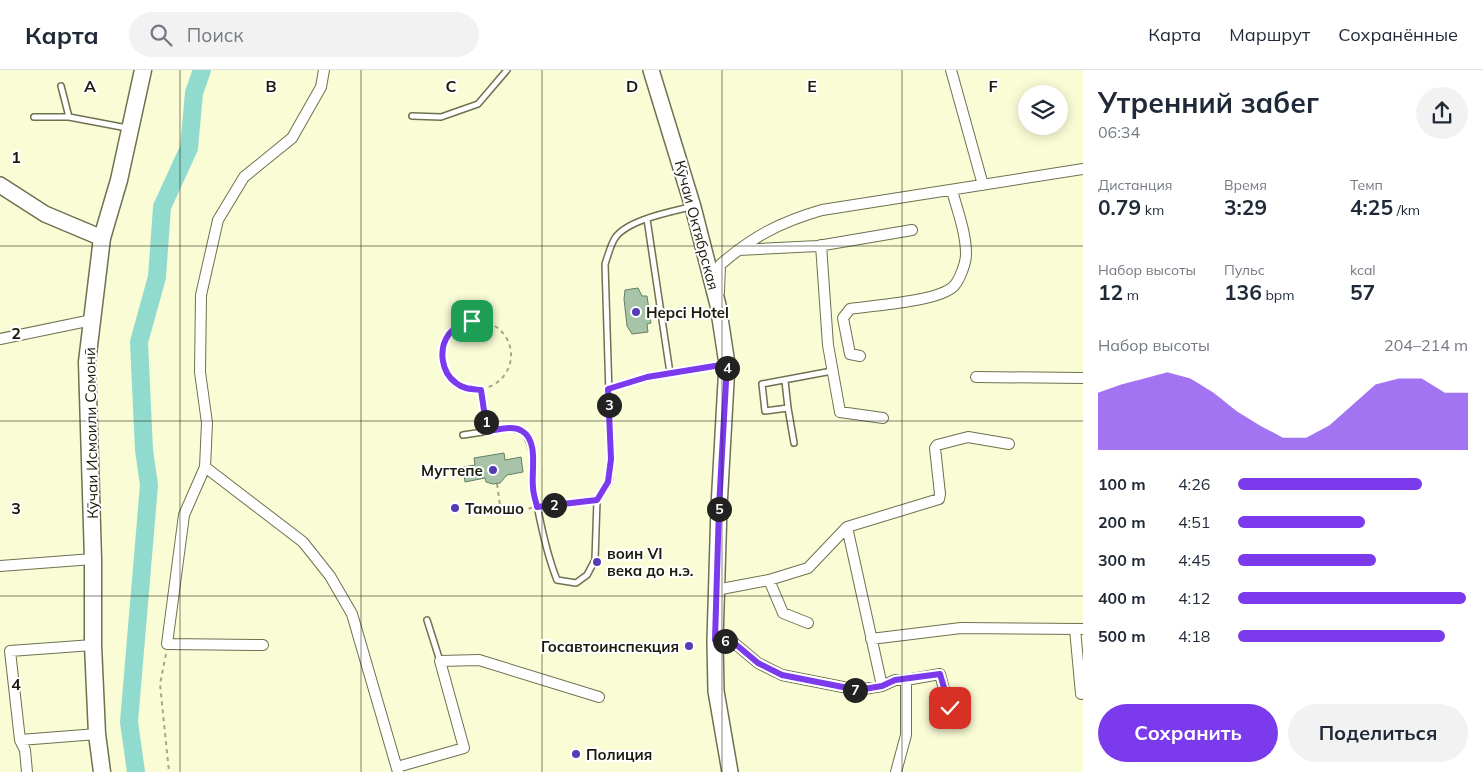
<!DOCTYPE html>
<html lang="ru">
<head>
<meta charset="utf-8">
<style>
	:root { --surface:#fff; --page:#f2f2f3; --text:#1f2937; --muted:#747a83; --line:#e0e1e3; --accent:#7c3aed }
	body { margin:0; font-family:Mulish,sans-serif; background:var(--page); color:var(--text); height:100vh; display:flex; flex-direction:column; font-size:19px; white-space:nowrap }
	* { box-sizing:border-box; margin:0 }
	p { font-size:16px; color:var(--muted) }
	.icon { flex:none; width:28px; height:28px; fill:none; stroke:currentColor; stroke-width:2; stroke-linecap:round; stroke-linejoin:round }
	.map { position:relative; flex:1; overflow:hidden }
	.side { display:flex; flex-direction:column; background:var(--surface); width:400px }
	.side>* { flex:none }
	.buttons { position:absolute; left:1018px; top:15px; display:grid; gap:10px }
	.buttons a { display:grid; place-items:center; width:50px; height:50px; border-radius:50%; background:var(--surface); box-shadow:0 2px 12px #0003; font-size:25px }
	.pin { position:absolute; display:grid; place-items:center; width:42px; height:42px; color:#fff; margin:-21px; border-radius:10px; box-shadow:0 2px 8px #0006 }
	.km { position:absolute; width:25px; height:25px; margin:-12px; border-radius:50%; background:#222; color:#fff; font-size:14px; line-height:25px; text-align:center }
	.round { display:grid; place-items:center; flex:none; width:52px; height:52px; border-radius:26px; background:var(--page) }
	.head { display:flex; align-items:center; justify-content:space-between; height:85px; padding:0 15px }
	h1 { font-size:28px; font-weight:700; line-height:38px }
	.stats { display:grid; grid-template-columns:repeat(3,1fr); gap:8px; height:85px; padding:5px 15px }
	.stats div { display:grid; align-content:center }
	.stats b { font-size:21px; font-weight:700 }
	.stats small { font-size:14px; font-weight:400 }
	.stats p { font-size:14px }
	.chart { height:140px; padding:10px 15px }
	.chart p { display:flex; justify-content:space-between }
	.chart svg { width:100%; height:90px; margin-top:5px; fill:var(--accent); opacity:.7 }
	.primary-button { display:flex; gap:10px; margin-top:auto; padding:10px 15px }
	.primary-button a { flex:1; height:58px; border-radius:30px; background:var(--accent); color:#fff; font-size:20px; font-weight:700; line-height:58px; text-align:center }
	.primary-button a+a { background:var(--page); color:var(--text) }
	ul { padding:0 15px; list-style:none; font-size:16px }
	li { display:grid; grid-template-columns:80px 60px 1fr; align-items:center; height:38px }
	li i { height:12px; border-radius:6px; background:var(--accent) }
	header { display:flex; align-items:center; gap:30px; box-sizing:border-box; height:70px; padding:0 25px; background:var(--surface); border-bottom:1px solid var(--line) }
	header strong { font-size:24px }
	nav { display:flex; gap:28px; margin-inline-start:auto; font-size:18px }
	.search { width:350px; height:45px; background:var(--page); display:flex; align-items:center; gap:12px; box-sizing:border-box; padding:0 18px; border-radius:28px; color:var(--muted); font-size:19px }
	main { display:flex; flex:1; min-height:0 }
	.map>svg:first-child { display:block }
</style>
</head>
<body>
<header>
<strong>Карта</strong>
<div class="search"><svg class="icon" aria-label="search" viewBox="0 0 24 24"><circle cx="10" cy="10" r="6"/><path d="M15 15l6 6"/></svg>Поиск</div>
<nav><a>Карта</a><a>Маршрут</a><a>Сохранённые</a></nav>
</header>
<main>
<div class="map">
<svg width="1083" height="702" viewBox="0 0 1083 702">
	<rect width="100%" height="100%" fill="#fafcd6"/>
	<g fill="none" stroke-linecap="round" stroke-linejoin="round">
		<path stroke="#90dbcd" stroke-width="18" d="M136,702L129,652L149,415L144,380L139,272L157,207L162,137L189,78L194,23L202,0"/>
	</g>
	<path fill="#a8c4a8" stroke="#647f65" d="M638,218L642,226H647L651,253L647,254L648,262L632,264L627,256L624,229L625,220Z
		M504,383L505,390L521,387L523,402L507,405L500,413L493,414L486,412L485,408L465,412L463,397L475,395L474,388Z"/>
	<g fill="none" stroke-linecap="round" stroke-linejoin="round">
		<defs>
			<path id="lane" d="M61,16L69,47L127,58
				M412,46L441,47L478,34L507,0
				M34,47H69
				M647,149L670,303
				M785,311L788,338
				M608,319L647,307L725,294
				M463,365L509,358L523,361C538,382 531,394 533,416C533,423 536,429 537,435C542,461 547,485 557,510L576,513L587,505L595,490L597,430L609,412L611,389L605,194C608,186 610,176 615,168C627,150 670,142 690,137
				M794,373L788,338L765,341L762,314L832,301
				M427,550L440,591"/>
			<path id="street" d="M951,0L983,115
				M821,175L828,275L840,342L883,348
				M738,180L818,176L912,160
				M719,222L720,195C752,167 780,152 822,140L1083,99
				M0,269L92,250
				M860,286L850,284L843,248L850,239C873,235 938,232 954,216C960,209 966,193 966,184C966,162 957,140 952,120
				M976,307L1083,308
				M205,397L303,472L330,506L352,544L398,702
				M847,457L939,429L940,424L935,378L937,375L968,367L1009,374
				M0,496L93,489
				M769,510L783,543L808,553
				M716,520L769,510L808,498L847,457L882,616L895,610H906V665L896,702
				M1075,559L1081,624
				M871,569L961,558L1083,559
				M715,571L733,572L758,593L782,605L858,620L882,616
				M263,575L167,574L184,445L205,397L207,353L200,302L201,225L218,150L244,107L292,68L321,17L324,0
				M906,610L940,604L949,638
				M20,670L10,581L93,575
				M397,697L464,678L440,591L479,590L599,627
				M27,702L25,680L20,670L97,664"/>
			<path id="secondary" d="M651,0L693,137L718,235L727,294L719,437L715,571L716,621L730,702
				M0,115L45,144L102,168"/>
			<path id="primary" d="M102,702L97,664L93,575V489L87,292L102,168L119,110L143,0"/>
		</defs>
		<use href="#lane" stroke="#6f714f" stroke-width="8"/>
		<use href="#street" stroke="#6f714f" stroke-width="12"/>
		<use href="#secondary" stroke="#6f714f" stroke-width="18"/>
		<use href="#primary" stroke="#6f714f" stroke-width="19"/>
		<path stroke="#a5a68a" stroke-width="2" stroke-dasharray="4 4" stroke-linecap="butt" d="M443 285a34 34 0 1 1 68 0a34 34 0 1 1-68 0Z
			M481,320L486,354
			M497,414L501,442L532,438
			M544,436L591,430
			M166,584L160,614L169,702"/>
		<use href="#lane" stroke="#fff" stroke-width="5"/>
		<use href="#street" stroke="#fff" stroke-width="10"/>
		<use href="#secondary" stroke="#fff" stroke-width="15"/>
		<use href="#primary" stroke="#fff" stroke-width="16"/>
	</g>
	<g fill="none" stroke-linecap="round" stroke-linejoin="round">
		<defs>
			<path id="route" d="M472,251C463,254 455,256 449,264C438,279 441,302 456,313C463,319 472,319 481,320L487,361C498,360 512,355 522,361C539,371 531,402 533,417C533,424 536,431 537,437L597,430L608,412L611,389L608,319L647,307L727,294L719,437L715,570L733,572L758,593L782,605L858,620L882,616L895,610L940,604L950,638"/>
		</defs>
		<use href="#route" stroke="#fff" stroke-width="10"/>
		<use href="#route" stroke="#7c3aed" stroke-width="6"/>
	</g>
	<path fill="none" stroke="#1a1b0d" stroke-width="1" stroke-opacity="0.55" d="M180,0V702M361,0V702M542,0V702M722,0V702M902,0V702M0,176H1083M0,351H1083M0,526H1083"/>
	<g fill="#533cb4" stroke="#fff" stroke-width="2">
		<circle cx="636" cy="242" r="5"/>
		<circle cx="493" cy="400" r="5"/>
		<circle cx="455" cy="438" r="5"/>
		<circle cx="597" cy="492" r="5"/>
		<circle cx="689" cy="576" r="5"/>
		<circle cx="576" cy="684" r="5"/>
	</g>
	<g text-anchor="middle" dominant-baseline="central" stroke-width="4" stroke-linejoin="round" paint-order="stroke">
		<g font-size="15" fill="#1a1b0d" stroke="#fff">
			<text transform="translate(697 155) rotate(75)">Кӯчаи Октябрская</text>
			<text transform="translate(91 363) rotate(-91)">Кӯчаи Исмоили Сомонӣ</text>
		</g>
		<g font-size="15" font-weight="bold" fill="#1a1b0d" stroke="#fff" text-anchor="start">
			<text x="646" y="242">Hepci Hotel</text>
			<text x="483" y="400" text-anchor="end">Мугтепе</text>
			<text x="465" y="438">Тамошо</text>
			<text x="607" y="483">воин VI<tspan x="607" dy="17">века до н.э.</tspan></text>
			<text x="679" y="576" text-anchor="end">Госавтоинспекция</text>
			<text x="586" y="684">Полиция</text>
		</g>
	</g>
	<g font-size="16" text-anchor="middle" font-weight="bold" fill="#1a1b0d" stroke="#fff" stroke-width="4" stroke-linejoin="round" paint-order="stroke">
		<text x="90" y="22">A</text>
		<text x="271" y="22">B</text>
		<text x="451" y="22">C</text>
		<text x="632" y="22">D</text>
		<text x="812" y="22">E</text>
		<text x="993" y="22">F</text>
		<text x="16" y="93">1</text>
		<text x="16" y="269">2</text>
		<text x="16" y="444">3</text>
		<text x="16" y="620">4</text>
	</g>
</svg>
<div class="buttons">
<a><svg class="icon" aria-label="layers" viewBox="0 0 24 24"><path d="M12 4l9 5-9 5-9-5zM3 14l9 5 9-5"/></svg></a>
</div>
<div class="pin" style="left:472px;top:251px;background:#1e9e55"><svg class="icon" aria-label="arrive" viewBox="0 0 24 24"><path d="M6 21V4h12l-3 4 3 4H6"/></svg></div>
<div class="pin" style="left:950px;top:638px;background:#d93025"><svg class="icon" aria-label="check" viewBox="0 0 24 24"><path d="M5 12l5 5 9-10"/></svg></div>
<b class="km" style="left:486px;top:352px">1</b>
<b class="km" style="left:554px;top:435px">2</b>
<b class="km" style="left:609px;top:335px">3</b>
<b class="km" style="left:727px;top:298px">4</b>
<b class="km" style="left:719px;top:439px">5</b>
<b class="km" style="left:725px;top:571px">6</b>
<b class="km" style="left:855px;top:620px">7</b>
</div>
<section class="side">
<div class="head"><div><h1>Утренний забег</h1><p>06:34</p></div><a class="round"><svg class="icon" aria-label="share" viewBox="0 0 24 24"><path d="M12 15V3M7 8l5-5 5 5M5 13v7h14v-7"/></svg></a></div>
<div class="stats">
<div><p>Дистанция</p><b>0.79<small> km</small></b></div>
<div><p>Время</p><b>3:29</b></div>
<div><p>Темп</p><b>4:25<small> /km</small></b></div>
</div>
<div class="stats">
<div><p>Набор высоты</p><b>12<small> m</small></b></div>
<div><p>Пульс</p><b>136<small> bpm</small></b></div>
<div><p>kcal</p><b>57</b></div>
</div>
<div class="chart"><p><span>Набор высоты</span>204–214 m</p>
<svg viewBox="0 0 160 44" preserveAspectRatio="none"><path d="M0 44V16L10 12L20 9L30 6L40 9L50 16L60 25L70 32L80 38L90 38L100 32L110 22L120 12L130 9L140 9L150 16L160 16V44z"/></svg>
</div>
<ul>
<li><b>100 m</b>4:26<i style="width:80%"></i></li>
<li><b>200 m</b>4:51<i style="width:55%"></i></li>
<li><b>300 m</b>4:45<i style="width:60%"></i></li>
<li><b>400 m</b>4:12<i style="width:99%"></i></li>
<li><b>500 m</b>4:18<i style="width:90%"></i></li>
</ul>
<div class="primary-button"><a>Сохранить</a><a>Поделиться</a></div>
</section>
</main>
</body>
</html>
